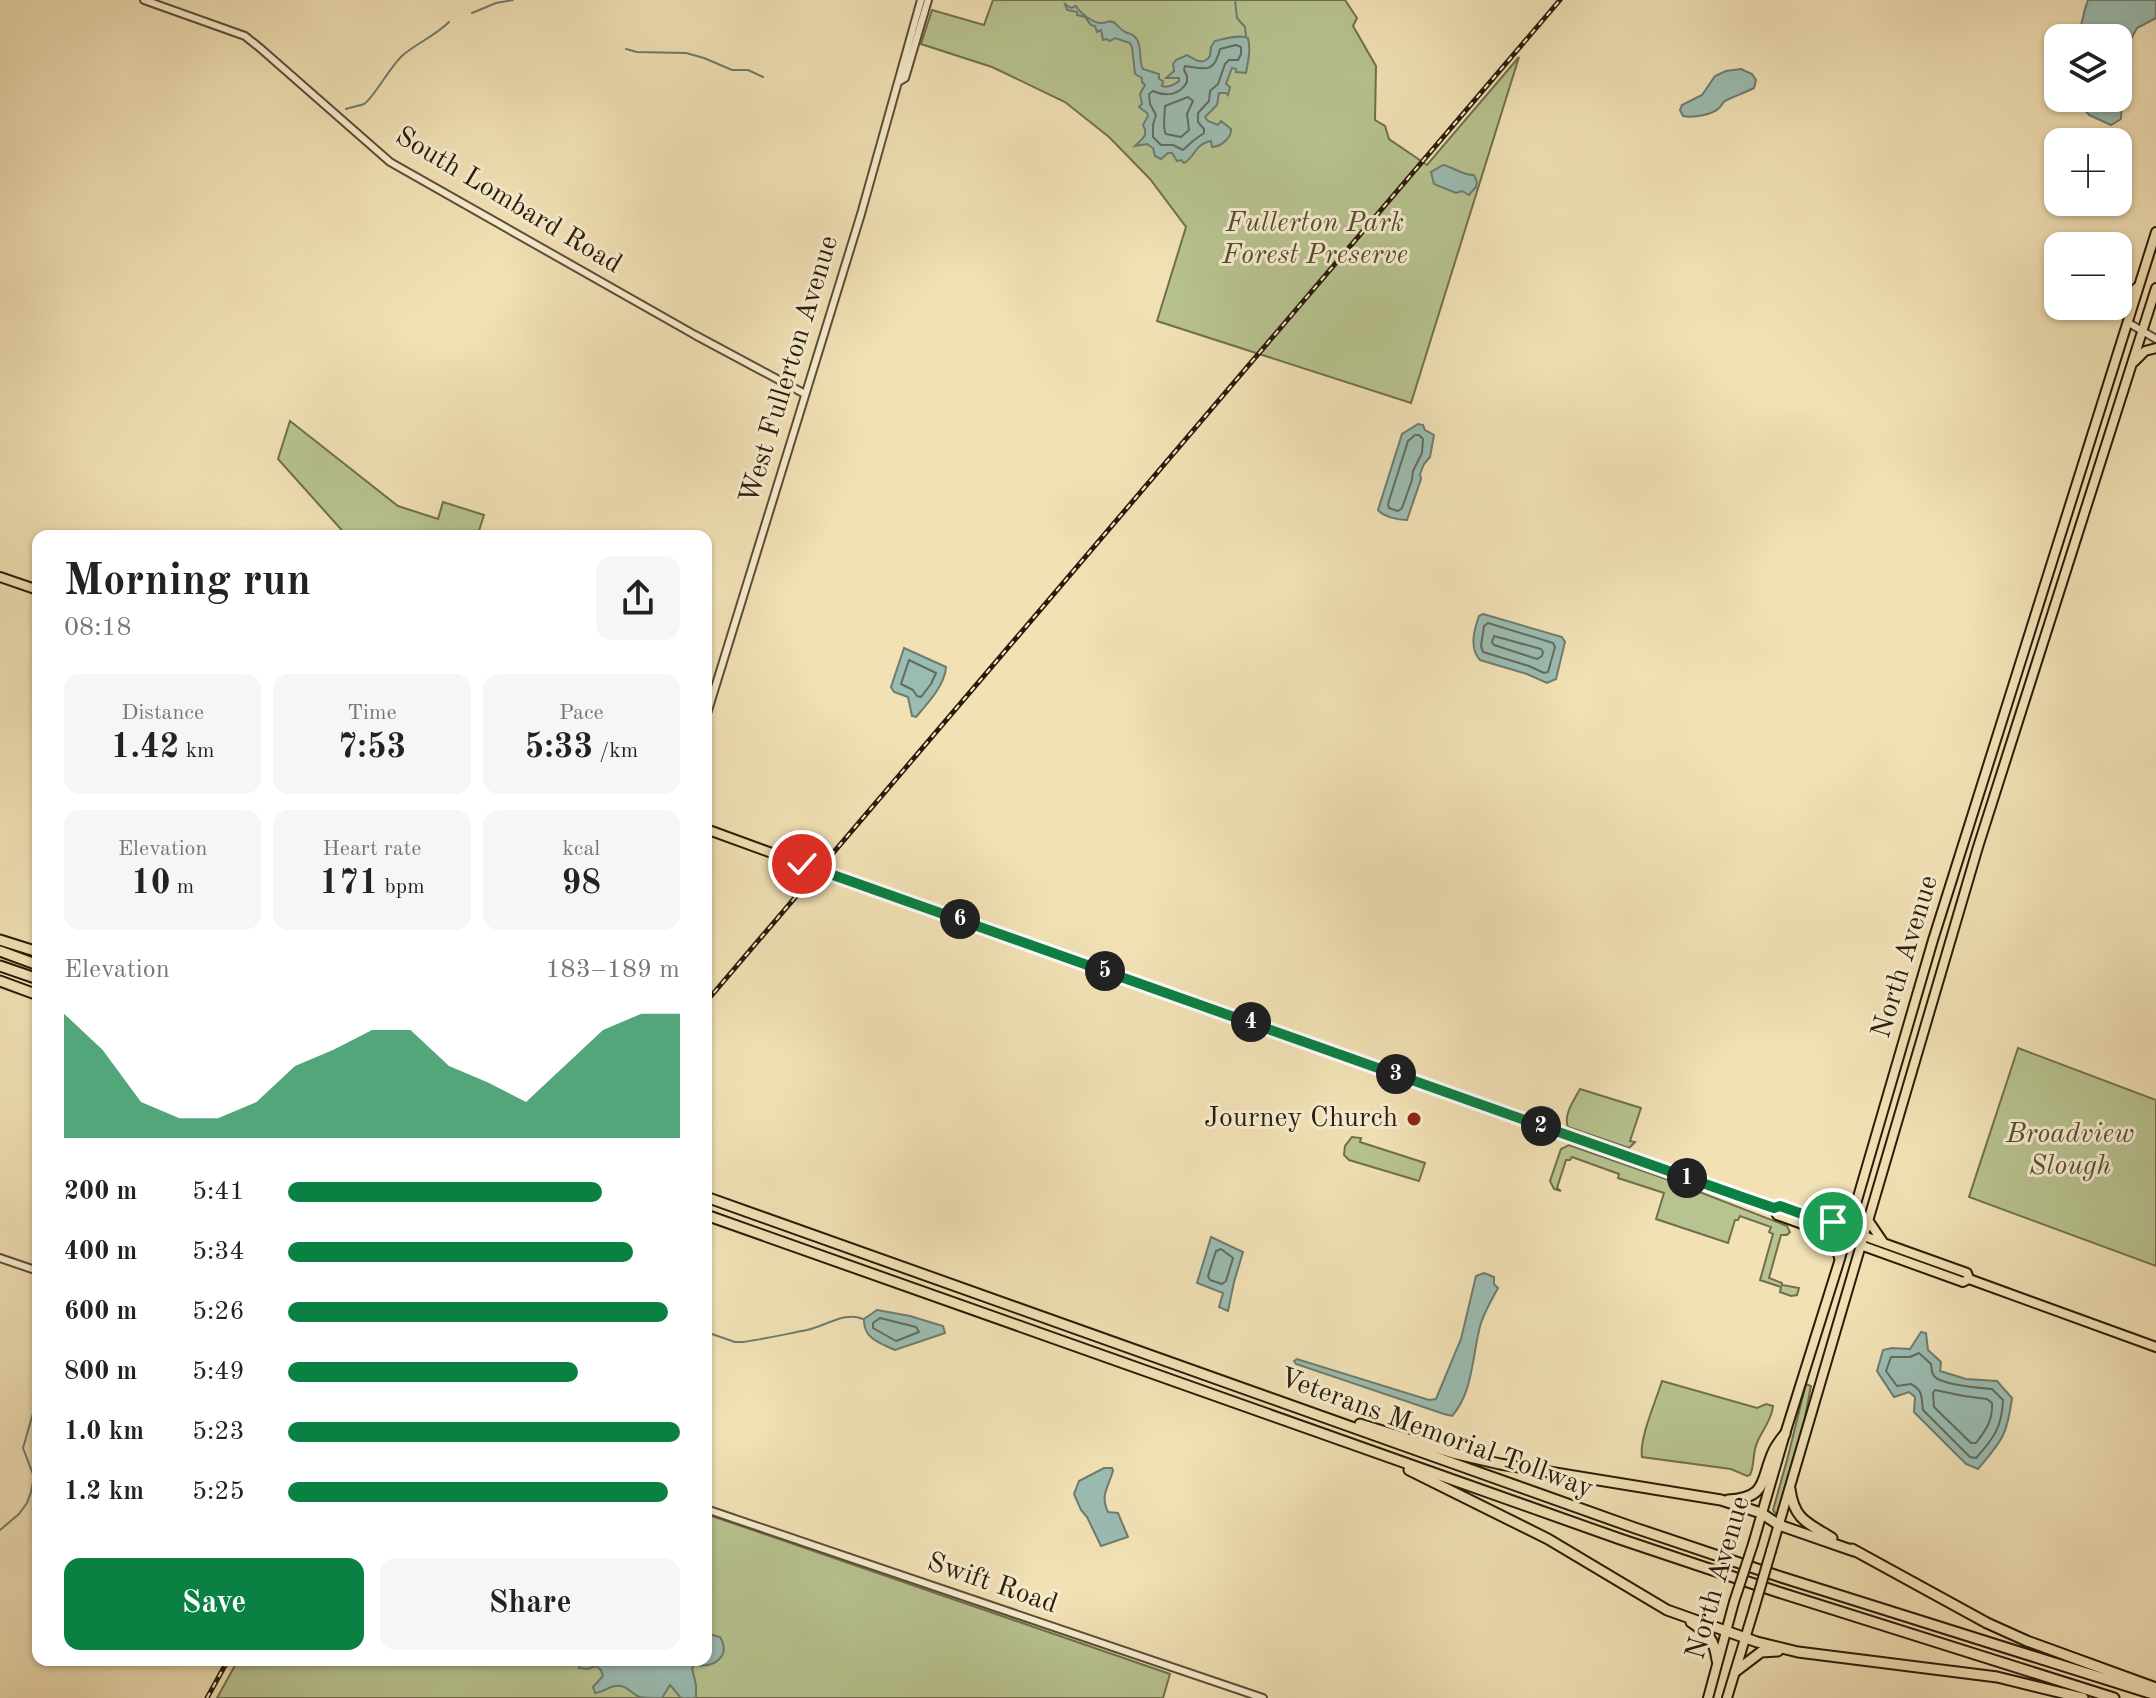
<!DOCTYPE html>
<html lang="en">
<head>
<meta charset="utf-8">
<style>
	:root { --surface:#fff; --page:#f6f6f6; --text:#222; --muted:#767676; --accent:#0b8043 }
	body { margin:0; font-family:"Old Standard TT",serif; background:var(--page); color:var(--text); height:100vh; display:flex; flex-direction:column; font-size:30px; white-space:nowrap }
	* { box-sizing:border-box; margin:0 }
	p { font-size:26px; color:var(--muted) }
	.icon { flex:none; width:44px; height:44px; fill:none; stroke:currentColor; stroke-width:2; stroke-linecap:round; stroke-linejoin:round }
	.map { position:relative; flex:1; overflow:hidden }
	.drawer { position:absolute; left:32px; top:530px; width:680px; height:1136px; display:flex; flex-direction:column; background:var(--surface); border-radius:16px; box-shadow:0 2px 6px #0004 }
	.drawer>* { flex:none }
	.tools { position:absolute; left:2044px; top:24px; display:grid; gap:16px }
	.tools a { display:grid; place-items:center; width:88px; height:88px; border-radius:16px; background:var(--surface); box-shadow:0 2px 6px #0004; font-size:40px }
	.pin { position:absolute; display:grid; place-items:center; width:68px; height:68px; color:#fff; margin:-34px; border:4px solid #fff; border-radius:50%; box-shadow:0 2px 8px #0007 }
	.km { position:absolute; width:40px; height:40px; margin:-20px; border-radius:50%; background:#222; color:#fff; font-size:22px; line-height:40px; text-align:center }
	.round { display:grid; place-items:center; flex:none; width:84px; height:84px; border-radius:16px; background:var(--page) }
	.head { display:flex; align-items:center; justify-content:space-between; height:136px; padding:0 32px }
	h1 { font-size:44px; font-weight:700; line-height:60px }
	.metrics { display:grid; grid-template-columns:repeat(3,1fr); gap:12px; height:136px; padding:8px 32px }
	.metrics div { display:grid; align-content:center; border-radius:16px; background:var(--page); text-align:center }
	.metrics b { font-size:34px; font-weight:700 }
	.metrics small { font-size:22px; font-weight:400 }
	.metrics p { font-size:22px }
	.chart { height:224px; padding:16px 32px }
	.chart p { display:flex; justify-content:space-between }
	.chart svg { width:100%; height:144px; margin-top:8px; fill:var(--accent); opacity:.7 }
	.cta { display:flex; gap:16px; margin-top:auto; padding:16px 32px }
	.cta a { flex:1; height:92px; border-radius:16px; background:var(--accent); color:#fff; font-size:32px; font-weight:700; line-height:92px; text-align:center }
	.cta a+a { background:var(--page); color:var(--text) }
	ul { padding:0 32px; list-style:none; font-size:26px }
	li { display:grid; grid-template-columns:128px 96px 1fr; align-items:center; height:60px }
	li i { height:20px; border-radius:10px; background:var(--accent) }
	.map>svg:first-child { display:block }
</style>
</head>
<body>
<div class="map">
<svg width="2156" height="1698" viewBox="0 0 2156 1698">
	<rect width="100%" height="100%" fill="#f1e1b5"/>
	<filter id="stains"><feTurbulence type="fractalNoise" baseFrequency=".0025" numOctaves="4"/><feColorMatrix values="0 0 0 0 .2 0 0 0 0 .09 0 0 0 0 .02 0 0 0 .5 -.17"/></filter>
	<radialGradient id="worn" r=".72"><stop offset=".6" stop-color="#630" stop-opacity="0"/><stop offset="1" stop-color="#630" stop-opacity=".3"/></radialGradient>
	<path fill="#b7c390" stroke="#706f4c" stroke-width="2" d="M993,0H1345L1357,18L1353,26L1376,66L1375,120L1385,126L1389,139L1427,165L1519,57L1411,403L1157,321L1186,227L1150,179L1109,137L1065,102L992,67L921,44L932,10L984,25Z
		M290,421L398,506L438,519L443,502L484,515L478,534L484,536H347L278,459Z
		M2018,1048L2156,1100V1266L1969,1197Z
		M1580,1089L1641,1108L1630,1141L1635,1142L1629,1148L1568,1127C1563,1115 1574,1100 1580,1089Z
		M1352,1137L1361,1138L1360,1142L1425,1163L1419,1181L1349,1160L1344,1155L1345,1146Z
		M1569,1145L1666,1179L1787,1226L1790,1232L1787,1235H1781L1769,1278L1782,1283V1285L1799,1288L1797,1295L1791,1296L1780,1292L1781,1287L1760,1280L1773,1234L1769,1232L1771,1227L1740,1216L1738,1220H1735L1728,1243L1656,1219L1664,1193L1618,1178L1619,1174L1572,1157L1570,1160H1566L1557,1188L1561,1191L1554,1189L1550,1181L1561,1149Z
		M1662,1381L1757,1408L1766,1404L1773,1406C1772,1420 1762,1430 1757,1443C1752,1454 1755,1465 1750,1475L1747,1476L1731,1469L1642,1457C1639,1438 1656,1401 1662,1381Z
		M1806,1384L1811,1386L1805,1417L1777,1515L1773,1510L1787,1460Z
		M706,1514L1170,1674L1163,1698H217L238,1660H706Z"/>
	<path fill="#9bbcb2" stroke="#6e7c6e" stroke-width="2" d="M2088,0H2156V18L2137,28L2118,63V38H2078L2085,9Z
		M1065,4L1071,8L1076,6C1080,13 1094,24 1102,23C1111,23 1106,19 1115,23C1118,26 1121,30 1125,32C1131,35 1131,32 1136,38C1143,47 1138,60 1143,69L1159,74V79L1163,81L1162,86C1168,88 1174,85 1179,81V78H1166L1174,71L1173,64L1176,60L1187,55C1196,60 1203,66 1210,56L1211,47L1215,41C1224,39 1240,34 1248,38C1251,52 1248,60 1246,73L1236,72V69L1232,68L1226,84L1230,87L1228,95L1226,93H1219L1217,105L1205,117L1208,121L1218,125L1221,121L1231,129C1232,138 1220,147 1212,147L1211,141C1194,144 1195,158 1184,163L1181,160L1177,161L1172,153H1168L1161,159L1155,156L1153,148L1147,144L1135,146C1142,139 1149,136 1143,125L1148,116L1147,113L1139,107L1142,104L1140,94L1145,85L1142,82V78L1135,74L1132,47L1130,43L1115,38L1110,41L1106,39L1103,40L1101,30L1097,32L1095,26L1091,25L1085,17L1077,15V12L1067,10Z
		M2118,68L2123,76L2121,119L2111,125L2089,115L2076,99L2118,98Z
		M1741,69L1752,74L1756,80L1754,88C1746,92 1738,95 1729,99C1720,103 1726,101 1720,107C1713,115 1694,118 1683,116L1680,110L1682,105L1702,95L1715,76L1726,71Z
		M1443,165C1453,167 1464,176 1474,175L1477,182L1476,187L1469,195L1462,191L1456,193L1434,184L1431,172Z
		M1418,424L1423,425L1425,430L1434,435L1430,457L1424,464L1420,474L1421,479L1407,520C1398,520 1384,517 1378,510L1402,434Z
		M1483,614L1562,637L1565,642L1556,679L1547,683L1527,674L1480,660C1469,648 1474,630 1479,616Z
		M904,648L946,667C945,685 928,703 916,717L912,716L908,697L894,692L891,687Z
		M1211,1237L1243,1252L1234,1282L1228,1311L1219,1307L1223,1293L1197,1283Z
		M1484,1273L1494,1277V1284L1498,1288C1492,1299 1485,1311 1481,1323C1472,1353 1474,1391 1452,1416L1444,1414L1296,1364L1294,1361L1297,1359L1429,1400L1436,1399L1461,1339L1476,1276Z
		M877,1310L910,1316L943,1326L945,1333L895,1350C879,1343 863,1338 864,1319Z
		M1921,1332L1926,1333L1928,1350L1941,1362L1940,1371L1966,1379L1997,1381L2012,1398C2007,1436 2002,1440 1978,1469L1966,1464L1914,1412L1915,1397L1909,1392L1894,1397L1877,1371L1883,1350L1892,1348L1910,1349Z
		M1104,1468H1112L1113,1471C1108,1488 1100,1495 1108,1512L1118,1513L1128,1537L1101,1546L1087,1517L1081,1510L1074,1494L1079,1481Z
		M706,1633L720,1637C731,1656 715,1668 695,1665L692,1668L696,1685V1698H681L670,1685L662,1698C655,1698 646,1698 640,1697C631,1694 627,1684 615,1686C608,1687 603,1692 595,1693L593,1687L603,1676L601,1670L596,1666L588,1669L579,1668L578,1660H706Z"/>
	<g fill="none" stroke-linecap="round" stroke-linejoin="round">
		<path stroke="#626c5e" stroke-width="2" d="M1236,45L1241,47V54L1238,60H1229L1225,64L1218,84L1210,91L1209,101L1198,113V122L1204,129V133L1194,140L1183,150L1173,145H1161L1153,137V125L1156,115L1150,104L1149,94L1153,91C1166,97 1180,95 1187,82V76L1184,70L1185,66C1205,69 1214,74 1220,49Z
			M1188,97L1193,101L1187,114L1189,130L1181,137L1166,134C1162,129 1165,113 1165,106Z
			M1415,435H1419L1423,439L1422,453L1413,471L1412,480L1402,508L1398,511L1389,508L1388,504L1408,441Z
			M1488,623L1553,643L1555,647L1548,672L1544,673L1529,666L1483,652L1481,646L1484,626Z
			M1494,636L1541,649L1543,652L1542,656L1537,659L1494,645L1492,642Z
			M909,660L936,673L931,684L921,697L917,696L913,690L901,684Z
			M1221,1249L1233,1258L1226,1281L1222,1284L1210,1280L1208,1276L1216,1251Z
			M880,1318L916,1327L919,1332L896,1341L873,1328V1323Z
			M1919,1353L1931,1364C1932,1369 1931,1373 1935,1377C1943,1385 1980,1388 1992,1389L2003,1400C2002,1427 1994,1438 1976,1458L1970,1457L1923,1410C1921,1398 1924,1391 1911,1384L1897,1386L1886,1371L1891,1357H1910Z
			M1935,1390L1964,1396L1987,1399L1992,1403C1993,1420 1986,1430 1976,1443H1971L1934,1407L1933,1393Z"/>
		<path stroke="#6e7c6e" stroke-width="2" d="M1235,0L1237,18L1245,27L1246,36
			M472,13L496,3L513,0
			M626,49L637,52L686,53L704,58L732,70H748L763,77
			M346,109C351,107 359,106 364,104C373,99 391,65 403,55C417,43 435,36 449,22
			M706,1332L735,1342H743C764,1339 786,1334 807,1330C826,1326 844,1311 863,1319
			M0,1530L19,1514L27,1503L31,1492L34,1477L23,1448L38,1396"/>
		<defs>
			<path id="tertiary" d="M144,0L245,36L260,48L390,162L695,335L805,394
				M900,81L905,78L928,0
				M2127,322L2156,339
				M706,717L861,214L921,0
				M0,1258L38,1271
				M706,1509L1263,1698"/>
			<path id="primary" d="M2105,310L2120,307L2136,288
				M2134,362L2145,351L2156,348
				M0,577L38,590
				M706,829L802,864
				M834,875L1742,1197L1774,1208L1780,1206L1967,1273L1969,1279L2156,1347
				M1774,1208L1777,1215L1963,1282L1969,1279
				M1868,1220L1883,1242
				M1822,1234L1837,1249L1839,1258
				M1753,1544L1785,1434L1839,1262L1933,940L2156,232
				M1771,1551L1978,847L2156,288
				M1708,1698L1734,1602
				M1727,1698L1754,1609"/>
			<path id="motorway" d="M0,940L38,952
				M0,951L38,965
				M0,966L38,979
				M0,981L38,995
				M706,1197L1635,1528L1781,1577L2156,1695
				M706,1215L1620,1539L1778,1592L2114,1698
				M1360,1424L1453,1453L1500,1464L1721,1500L1761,1513L1779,1525L1854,1551
				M1409,1470L1548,1539L1667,1610L1757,1642L1798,1652L1997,1677L2083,1698
				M1790,1489C1794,1520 1808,1523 1832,1538
				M1728,1500C1769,1498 1760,1479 1774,1450C1777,1444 1781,1439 1785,1434
				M1852,1549L1987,1623L2027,1641L2156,1688
				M1691,1622C1709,1634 1714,1639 1717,1660
				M1736,1671L1761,1652L1778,1651"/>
		</defs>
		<use href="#tertiary" stroke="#5c4c34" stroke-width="10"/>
		<use href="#primary" stroke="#2a1b09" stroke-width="12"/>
		<use href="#motorway" stroke="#2a1b09" stroke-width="13"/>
		<use href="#tertiary" stroke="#f6eccf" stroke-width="6"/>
		<use href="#primary" stroke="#f1e1b5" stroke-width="8"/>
		<use href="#motorway" stroke="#f1e1b5" stroke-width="9"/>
		<defs>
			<path id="rail" d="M706,1002L1560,0
				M207,1698L228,1660"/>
		</defs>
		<use href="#rail" stroke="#2a1b09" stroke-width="5"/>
		<use href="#rail" stroke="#f6eccf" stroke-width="2" stroke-dasharray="6" stroke-linecap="butt"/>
		<defs>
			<path id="primary-bridge" d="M802,864L834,875
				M1734,1602L1753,1544
				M1754,1609L1771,1551"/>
		</defs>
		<use href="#primary-bridge" stroke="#2a1b09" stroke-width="12" stroke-linecap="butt"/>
		<use href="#primary-bridge" stroke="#f1e1b5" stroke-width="8"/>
	</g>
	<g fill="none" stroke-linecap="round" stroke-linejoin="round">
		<defs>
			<path id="route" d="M802,864L1742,1197L1774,1208L1780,1206L1827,1223L1833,1222"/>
		</defs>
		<use href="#route" stroke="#fff" stroke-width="16"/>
		<use href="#route" stroke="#0b8043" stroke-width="10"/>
	</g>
	<circle fill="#8f2418" stroke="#f6eccf" stroke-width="3" cx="1414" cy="1119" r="8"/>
	<g text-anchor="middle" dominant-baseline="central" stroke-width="6" stroke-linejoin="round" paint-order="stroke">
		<g font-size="28" fill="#2a1b09" stroke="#f6eccf">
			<text transform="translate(508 201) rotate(31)">South Lombard Road</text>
			<text transform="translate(790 370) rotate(-73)">West Fullerton Avenue</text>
			<text transform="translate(1906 957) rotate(-73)">North Avenue</text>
			<text transform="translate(1436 1434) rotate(20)">Veterans Memorial Tollway</text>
			<text transform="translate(1719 1578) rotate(-74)">North Avenue</text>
			<text transform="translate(992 1584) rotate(19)">Swift Road</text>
		</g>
		<g font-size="28" font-style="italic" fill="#544d32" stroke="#f6eccf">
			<text x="1315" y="224">Fullerton Park<tspan x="1315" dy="32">Forest Preserve</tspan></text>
			<text x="2070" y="1135">Broadview<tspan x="2070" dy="32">Slough</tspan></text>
		</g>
		<g font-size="28" fill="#2a1b09" stroke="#f6eccf" text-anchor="end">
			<text x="1398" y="1119">Journey Church</text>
		</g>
	</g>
	<rect width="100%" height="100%" filter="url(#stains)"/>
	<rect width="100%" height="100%" fill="url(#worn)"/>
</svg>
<div class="tools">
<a><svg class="icon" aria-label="layers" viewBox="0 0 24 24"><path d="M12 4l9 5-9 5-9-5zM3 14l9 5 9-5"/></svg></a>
<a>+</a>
<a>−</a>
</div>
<div class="pin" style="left:1833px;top:1222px;background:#1e9e55"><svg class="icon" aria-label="arrive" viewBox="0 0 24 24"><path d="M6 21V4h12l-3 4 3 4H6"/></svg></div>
<div class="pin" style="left:802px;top:864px;background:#d93025"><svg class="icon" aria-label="check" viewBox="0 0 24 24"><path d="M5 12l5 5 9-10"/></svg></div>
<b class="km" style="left:1687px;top:1178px">1</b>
<b class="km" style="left:1541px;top:1126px">2</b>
<b class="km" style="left:1396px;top:1074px">3</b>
<b class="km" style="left:1251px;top:1022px">4</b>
<b class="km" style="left:1105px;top:971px">5</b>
<b class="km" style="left:960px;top:919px">6</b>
<section class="drawer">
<div class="head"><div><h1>Morning run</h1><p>08:18</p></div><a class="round"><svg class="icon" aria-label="share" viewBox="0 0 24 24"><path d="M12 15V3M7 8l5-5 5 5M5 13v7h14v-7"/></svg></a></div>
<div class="metrics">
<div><p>Distance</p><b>1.42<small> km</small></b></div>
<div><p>Time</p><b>7:53</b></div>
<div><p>Pace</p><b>5:33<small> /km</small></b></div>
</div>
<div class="metrics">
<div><p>Elevation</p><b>10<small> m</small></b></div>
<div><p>Heart rate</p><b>171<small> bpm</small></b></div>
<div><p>kcal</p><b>98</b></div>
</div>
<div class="chart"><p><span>Elevation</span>183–189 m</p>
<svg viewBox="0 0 160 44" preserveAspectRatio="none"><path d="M0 44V6L10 17L20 33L30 38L40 38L50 33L60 22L70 17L80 11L90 11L100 22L110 27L120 33L130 22L140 11L150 6L160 6V44z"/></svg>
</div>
<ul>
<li><b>200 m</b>5:41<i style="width:80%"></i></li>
<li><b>400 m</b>5:34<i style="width:88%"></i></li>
<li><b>600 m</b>5:26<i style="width:97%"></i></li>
<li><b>800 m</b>5:49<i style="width:74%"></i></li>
<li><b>1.0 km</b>5:23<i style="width:100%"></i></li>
<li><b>1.2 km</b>5:25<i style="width:97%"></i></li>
</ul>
<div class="cta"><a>Save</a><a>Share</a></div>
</section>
</div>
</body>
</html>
